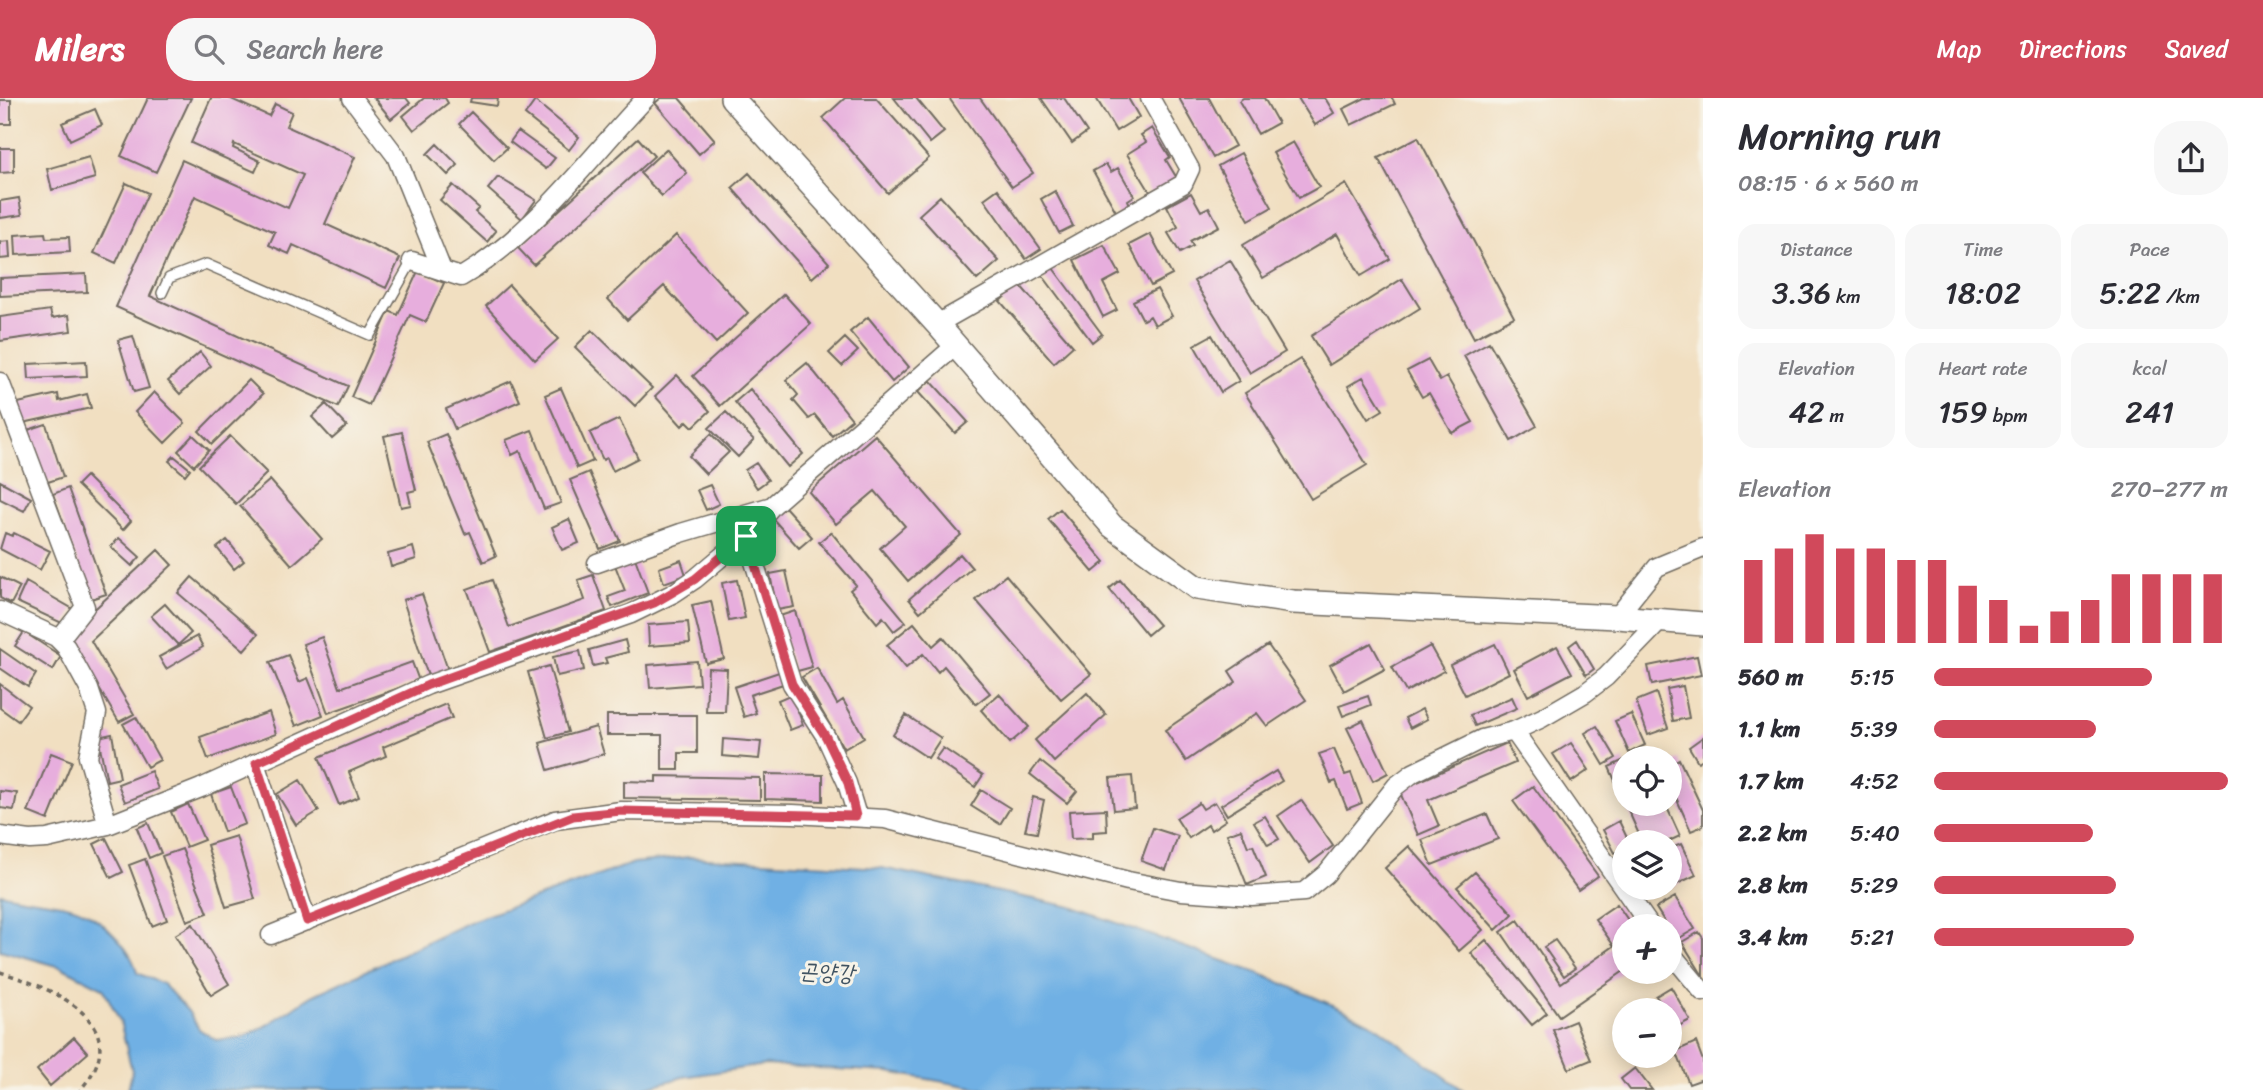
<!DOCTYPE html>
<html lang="en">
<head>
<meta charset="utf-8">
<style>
	:root { --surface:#fff; --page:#f7f7f7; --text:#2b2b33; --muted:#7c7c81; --accent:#d1495b }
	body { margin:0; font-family:Sriracha,"Poor Story",sans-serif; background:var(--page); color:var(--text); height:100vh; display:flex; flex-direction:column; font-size:26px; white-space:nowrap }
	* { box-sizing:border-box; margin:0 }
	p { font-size:23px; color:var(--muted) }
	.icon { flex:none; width:38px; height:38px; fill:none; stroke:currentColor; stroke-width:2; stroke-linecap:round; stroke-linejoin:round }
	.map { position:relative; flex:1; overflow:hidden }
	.drawer { display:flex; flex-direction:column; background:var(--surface); width:560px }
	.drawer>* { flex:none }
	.controls { position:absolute; left:1612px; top:648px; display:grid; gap:14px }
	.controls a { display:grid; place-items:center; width:70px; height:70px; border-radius:50%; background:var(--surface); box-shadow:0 4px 18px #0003; font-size:35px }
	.pin { position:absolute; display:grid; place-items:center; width:60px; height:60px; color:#fff; margin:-30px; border-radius:14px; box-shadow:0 4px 10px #0006 }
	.round { display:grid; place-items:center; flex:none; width:74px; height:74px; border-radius:28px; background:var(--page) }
	.summary { display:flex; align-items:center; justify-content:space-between; height:119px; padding:0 35px }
	h1 { font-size:38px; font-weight:600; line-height:52px }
	.figures { display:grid; grid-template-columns:repeat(3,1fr); gap:10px; height:119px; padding:7px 35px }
	.figures div { display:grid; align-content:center; border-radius:18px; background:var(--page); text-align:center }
	.figures b { font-size:30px; font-weight:600 }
	.figures small { font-size:19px; font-weight:400 }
	.figures p { font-size:19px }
	.chart { height:196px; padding:14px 35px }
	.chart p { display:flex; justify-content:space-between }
	.chart svg { width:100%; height:126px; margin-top:7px; stroke:var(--accent); stroke-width:6 }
	ul { padding:0 35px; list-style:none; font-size:23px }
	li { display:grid; grid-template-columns:112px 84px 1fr; align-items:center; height:52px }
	li i { height:18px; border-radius:9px; background:var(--accent) }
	header { display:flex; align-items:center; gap:42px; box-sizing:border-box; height:98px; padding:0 35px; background:var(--accent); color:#fff }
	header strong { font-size:33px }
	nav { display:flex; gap:38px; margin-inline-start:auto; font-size:24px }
	.search { width:490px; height:63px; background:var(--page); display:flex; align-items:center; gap:18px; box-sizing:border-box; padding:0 24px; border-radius:28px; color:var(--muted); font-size:26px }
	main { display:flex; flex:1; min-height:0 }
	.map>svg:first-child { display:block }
</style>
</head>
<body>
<header>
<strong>Milers</strong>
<div class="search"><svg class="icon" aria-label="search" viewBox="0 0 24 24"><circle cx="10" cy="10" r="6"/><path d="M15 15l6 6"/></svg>Search here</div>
<nav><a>Map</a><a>Directions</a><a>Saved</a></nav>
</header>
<main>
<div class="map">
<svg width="1703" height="992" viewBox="0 0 1703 992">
	<rect width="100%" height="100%" fill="#f7f3e8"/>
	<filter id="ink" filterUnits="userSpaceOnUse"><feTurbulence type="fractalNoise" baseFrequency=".0143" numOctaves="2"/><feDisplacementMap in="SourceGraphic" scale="14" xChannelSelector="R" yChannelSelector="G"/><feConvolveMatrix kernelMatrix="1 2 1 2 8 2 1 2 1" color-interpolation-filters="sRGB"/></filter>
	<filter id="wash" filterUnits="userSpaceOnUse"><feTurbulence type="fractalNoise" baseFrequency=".00686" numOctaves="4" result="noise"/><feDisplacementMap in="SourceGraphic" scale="28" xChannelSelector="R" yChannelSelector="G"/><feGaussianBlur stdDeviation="1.57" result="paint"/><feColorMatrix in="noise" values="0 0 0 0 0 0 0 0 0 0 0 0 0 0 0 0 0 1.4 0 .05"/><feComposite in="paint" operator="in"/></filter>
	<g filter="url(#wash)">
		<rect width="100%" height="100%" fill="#f1dfc1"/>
		<path fill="#70b0e4" stroke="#4e6e88" stroke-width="2" d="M689,759L882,770L1072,809L1263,877L1346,913L1374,927L1463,992H989L888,974L765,967L683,979L638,992H128L132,973L120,923L103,890L61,869L0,852V795C25,802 46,802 70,808C96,814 132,850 137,875L163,886L188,913L199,931L216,942L240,940L262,930L312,898L474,822L634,765Z"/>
		<g id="blocks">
			<path fill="#e7aedd" d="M148,0H191L156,74L121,58Z
				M211,0H229L269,18L275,6L292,14L286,28L355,59L325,126L400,160L386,190L293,147L289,156L269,147L275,134L195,98L150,198L348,288L338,309L116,209L182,62L288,110L303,77L234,46L233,50L260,63L255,74L191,45Z
				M374,0H406L410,5L391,21Z
				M424,0H445L448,5L414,32L403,18Z
				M471,0H498L497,8L470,4Z
				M661,0H679L715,42L699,56L655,5Z
				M845,0H876L929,60L888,95L823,20Z
				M894,0H916L944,34L930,45Z
				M949,0H980L1033,75L1012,89Z
				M1041,0H1064L1087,34L1072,45Z
				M1096,0H1128L1139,19L1116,33Z
				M1179,0H1209L1235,48L1213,60Z
				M1243,0H1264L1278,25L1258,36L1239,3Z
				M1298,0H1325L1334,15L1315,27Z
				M1365,0H1392L1395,6L1351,27L1343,11Z
				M0,2H11V26H0Z
				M535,3L579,39L569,52L525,17Z
				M95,11L102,27L70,42L62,25Z
				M471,14L507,50L494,62L459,26Z
				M1152,30L1170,59L1166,62L1178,82L1152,97L1127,56L1146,44L1141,37Z
				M518,33L555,60L546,71L510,44Z
				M1418,39L1514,219L1474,240L1378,60Z
				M638,40L654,58L534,167L518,150Z
				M1293,44L1319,89L1299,100L1273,55Z
				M437,46L458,67L448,77L427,56Z
				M0,50H14V74L0,75Z
				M666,51L687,75L662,98L640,75Z
				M1241,55L1272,109L1249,122L1218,68Z
				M89,59L95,80L52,92L47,71Z
				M1106,66L1111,74L1118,70L1134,98L1128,102L1131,109L1118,117L1093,73Z
				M749,75L829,165L812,180L732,90Z
				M498,79L536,102L522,121L488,91Z
				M126,85L148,95L116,165L94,155Z
				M1346,86L1390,161L1361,178L1337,136L1263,180L1243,147Z
				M453,87L479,110L475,114L496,133L487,144L440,102Z
				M998,91L1041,151L1026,161L984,101Z
				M1055,93L1073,128L1059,135L1041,101Z
				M1191,95L1201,113L1209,109L1219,128L1190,143L1193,148L1180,155L1168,135L1178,129L1167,108Z
				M940,98L999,163L977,182L919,117Z
				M19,100L22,117L0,120V103Z
				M45,135L46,140L69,139L70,154L16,157L15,137Z
				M1150,136L1172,177L1151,188L1129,147Z
				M676,137L748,215L716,245L664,188L627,222L608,201Z
				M9,143L10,160L0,161V144Z
				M1104,147L1120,176L1103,185L1117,212L1103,219L1074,162Z
				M1230,162L1285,254L1250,275L1194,183Z
				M1050,166L1102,236L1092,244L1040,174Z
				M418,173L444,185L426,224L410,217L369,307L351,299L389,213L398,217Z
				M86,176L87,194L0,198V180Z
				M1402,181L1420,210L1329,267L1311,238Z
				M1019,186L1073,248L1054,265L1000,203Z
				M509,187L558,241L535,262L486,208Z
				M1157,191L1172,218L1155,227L1150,218L1143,222L1133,203Z
				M784,196L811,226L720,308L693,278Z
				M50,212L52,220L69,217L71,233L0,243V219Z
				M868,219L909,269L892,284L850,234Z
				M592,232L652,290L635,308L575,249Z
				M1212,237L1239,283L1221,294L1194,247Z
				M133,238L149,290L134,294L118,242Z
				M845,240L858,253L842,268L829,255Z
				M1489,244L1537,328L1511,343L1464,258Z
				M200,254L211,268L180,296L168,283Z
				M1300,261L1367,367L1311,401L1245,295Z
				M1428,262L1440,283L1447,279L1473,324L1452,335L1429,295L1422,299L1407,273Z
				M86,263L87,278L29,281L28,266Z
				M807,265L852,321L832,338L815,317L809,321L793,302L798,297L786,282Z
				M677,277L710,313L693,329L687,323L682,328L655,298Z
				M1363,279L1383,312L1368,321L1348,288Z
				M249,282L263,296L212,346L199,333Z
				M930,282L968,324L955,335L918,294Z
				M511,283L520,303L455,331L446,311Z
				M561,290L593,363L577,370L545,297Z
				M750,291L803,356L788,369L735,304Z
				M154,294L185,325L165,345L135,314Z
				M58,296L59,303L87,296L91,310L23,325L18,305Z
				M326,306L347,328L332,341L312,319Z
				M726,314L754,342L738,359L709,330Z
				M619,321L638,360L613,373L607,360L603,362L590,335Z
				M46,326L63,379L45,385L28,332Z
				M532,332L561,405L544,411L520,353L512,357L506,342Z
				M402,334L416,392L408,394L411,407L401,409L384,338Z
				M446,336L496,458L483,464L470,434L465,436L427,344Z
				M711,336L729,354L706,376L689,358Z
				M193,337L209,352L194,368L178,353Z
				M875,337L961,437L908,483L880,450L905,428L875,393L836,426L809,394Z
				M230,338L267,375L236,406L199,368Z
				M174,358L190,371L185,377L169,363Z
				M756,365L768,382L757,390L745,372Z
				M589,374L620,443L600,451L570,382Z
				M86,378L131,423L123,432L77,387Z
				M270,382L322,441L292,467L240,408Z
				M0,383L31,400L24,413L0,401Z
				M710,387L719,406L706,412L697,392Z
				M68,390L106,496L91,501L53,396Z
				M785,409L812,439L799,450L772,420Z
				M1060,411L1105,464L1093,474L1048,421Z
				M569,421L579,445L562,452L552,429Z
				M831,434L906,524L894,533L883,519L877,525L850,492L856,487L819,444Z
				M5,435L12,438L14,435L50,453L40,472L0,451Z
				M119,440L140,459L132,468L111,449Z
				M227,442L244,463L234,471L217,450Z
				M413,449L416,461L391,469L388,456Z
				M158,452L172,467L91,543L134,616L119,624L67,537Z
				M960,456L972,470L920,514L909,501Z
				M635,460L648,495L612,509L608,499L625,493L615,467Z
				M681,462L686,477L664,485L659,470Z
				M786,473L794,509L777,512L770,476Z
				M593,477L606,513L490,554L467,491L492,482L509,529L585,502L578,482Z
				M1006,477L1091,576L1061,601L976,502Z
				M0,479L20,489L11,506L0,500Z
				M192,479L258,536L244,552L178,495Z
				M737,482L745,520L729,523L722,485Z
				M1120,482L1159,527L1147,537L1109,491Z
				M26,484L73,511L66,527L17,504Z
				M422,496L448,572L428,578L403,502Z
				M711,503L724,561L706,565L692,507Z
				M165,506L191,535L178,547L151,518Z
				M795,513L812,569L794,574L777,519Z
				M688,524L690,545L649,548L648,527Z
				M914,525L933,548L943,539L990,595L976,606L944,568L938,574L923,556L906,570L887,547Z
				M24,534L61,558L53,572L15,548Z
				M197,538L203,549L166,571L159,559Z
				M322,539L340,590L412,564L419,583L328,615L303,546Z
				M625,542L628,554L605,560L607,565L593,568L589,552Z
				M1577,542L1594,571L1586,577L1569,548Z
				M1371,545L1385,571L1344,593L1330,567Z
				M1495,546L1509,575L1465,597L1450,567Z
				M1268,547L1306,602L1267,628L1257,615L1186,663L1165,632L1236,584L1229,573Z
				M1430,548L1444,573L1406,594L1392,569Z
				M1557,548L1572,575L1528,598L1514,571Z
				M0,551L36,576L28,589L0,570Z
				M580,553L584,572L557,578L553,559Z
				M288,557L299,584L308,580L323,617L296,628L270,564Z
				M1697,558L1701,577L1652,587L1648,568Z
				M697,563L699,586L650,590L648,567Z
				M549,568L568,634L547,640L528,574Z
				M708,570L727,571L725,614H706Z
				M817,570L837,606L843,602L864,639L844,651L802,579Z
				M779,574L783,586L750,597L756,615L744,619L734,589Z
				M0,586L29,608L18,623L0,610Z
				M1683,588L1689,620L1673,623L1667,591Z
				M1087,595L1106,617L1054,664L1035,642Z
				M1656,595L1668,630L1648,637L1636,603Z
				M792,596L803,627L790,632L778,602Z
				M999,596L1029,629L1010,645L981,612Z
				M1368,598L1371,607L1343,618L1339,608Z
				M1512,599L1517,610L1475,628L1470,617Z
				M446,606L452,620L383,649L386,658L349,674L359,699L339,707L319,659Z
				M1422,611L1427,621L1410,630L1405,620Z
				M269,614L276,636L208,661L200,639Z
				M1631,616L1645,647L1629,655L1615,623Z
				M607,617H697V655H679V672H662V637H607Z
				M906,617L941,640L928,660L893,637Z
				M136,619L160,662L147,669L123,626Z
				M1363,622L1388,675L1373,683L1347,630Z
				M1597,628L1616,660L1604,667L1585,635Z
				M596,629L604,656L548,672L540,645Z
				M112,636L120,680L107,683L98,639Z
				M1703,639V661L1698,664L1689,649Z
				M723,641L761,644L759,661L722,658Z
				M1507,645L1515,665L1428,702L1439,728L1418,737L1399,692Z
				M1571,645L1589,672L1571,684L1553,656Z
				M943,650L983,677L975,689L935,661Z
				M1334,651L1345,677L1351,675L1362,705L1347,711L1336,683L1331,685L1319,656Z
				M51,655L72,663L48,722L28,714Z
				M1679,661L1703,712V728L1691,733L1670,686V666Z
				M1624,662V703L1609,669Z
				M1040,663L1077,693L1067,705L1030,676Z
				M151,673L158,691L125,704L118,686Z
				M1276,673L1282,683L1227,717L1221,707Z
				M765,676L823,677V703L765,701Z
				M656,678L760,680V702L624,700V683L656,684Z
				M1132,678L1135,710L1114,712L1110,680Z
				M300,682L319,713L296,727L277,696Z
				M1533,688L1598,778L1578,792L1513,703Z
				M231,689L245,726L224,734L211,696Z
				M981,692L1010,710L1000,726L971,708Z
				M0,693L17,695L14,712L0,710Z
				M1033,699L1044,702L1037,735L1025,733Z
				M1301,702L1333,748L1310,765L1278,718Z
				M1215,704L1226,722L1211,732L1208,727L1189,740L1176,720L1199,705L1203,711Z
				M1625,705H1665L1680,738L1667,744H1651L1648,738L1641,741Z
				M188,706L204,742L186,749L171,714Z
				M1106,711L1107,733L1093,734V740L1071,741L1069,713Z
				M1487,716L1498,741L1432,767L1422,742Z
				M1265,718L1279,741L1268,747L1254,724Z
				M1619,723L1629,744H1624V750L1615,755L1603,732Z
				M148,725L161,755L149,760L137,730Z
				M1153,730L1178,738L1166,772L1141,763Z
				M1241,731L1248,749L1253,747L1266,779L1247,787L1227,736Z
				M236,738L255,801L226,809L207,747Z
				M106,740L123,774L111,780L94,746Z
				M1681,746L1696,777L1671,789L1670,751Z
				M1409,748L1483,832L1459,853L1385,770Z
				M182,751L208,815L187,823L162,758Z
				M145,761L167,822L152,828L129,767Z
				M1475,774L1513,816L1496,832L1457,789Z
				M1675,799L1695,831L1676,842L1656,810Z
				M1617,806L1632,828H1624V873L1559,918L1501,834L1518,822L1561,885L1614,848L1595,821Z
				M193,826L229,886L211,897L175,837Z
				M1699,834L1703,840V878L1682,844Z
				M1486,842L1547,915L1532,927L1471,855Z
				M1555,842L1575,870L1564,878L1544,849Z
				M1671,889L1690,922L1675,930L1670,920V912H1665L1656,898Z
				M1575,923L1591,962L1569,971L1553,932Z
				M74,939L88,955L50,988L37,972Z
				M1696,944L1703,963V981L1689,986L1676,953Z
				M1635,970L1652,992H1629L1621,981Z"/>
		</g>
	</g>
	<g filter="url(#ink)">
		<use href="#blocks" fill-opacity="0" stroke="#706a60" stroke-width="2"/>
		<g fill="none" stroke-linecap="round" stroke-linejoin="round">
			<defs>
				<path id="service" d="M162,195L169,180L206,166L370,237L412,163"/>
				<path id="minor" d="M352,0L396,58L442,172
					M412,163L461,179C536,135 587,62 646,0
					M937,226L1183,86L1190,71L1150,0
					M0,284L85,509L59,542
					M746,438L792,586L826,639L847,685L857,718
					M597,465L681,435L772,408
					M0,513L56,539L66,549L89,591L97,615L88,659L108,727
					M1617,519L1657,469L1703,450
					M1514,633L1650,828
					M255,665L307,823
					M0,738L30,742L47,741L108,727L201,690L428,587L631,516L674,495L695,481L746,438L772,408L955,248
					M271,837L555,722L621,713L793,716L885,721L1128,783L1181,793L1252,798L1304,794L1326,776L1396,688L1413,675L1482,641L1514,633L1542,620L1585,595L1606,579L1661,522
					M1670,854L1703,894"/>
				<path id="tertiary" d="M732,0L937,226L1112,428L1197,490L1293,504L1617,519L1703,526"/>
			</defs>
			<use href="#service" stroke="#706a60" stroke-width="12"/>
			<use href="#minor" stroke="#706a60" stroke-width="21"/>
			<use href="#tertiary" stroke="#706a60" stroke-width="26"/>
			<path stroke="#706a60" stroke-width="3.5" stroke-dasharray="5 5" stroke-linecap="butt" d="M0,874C53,890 139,926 80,992"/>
			<use href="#service" stroke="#fff" stroke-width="9"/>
			<use href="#minor" stroke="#fff" stroke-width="18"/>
			<use href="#tertiary" stroke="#fff" stroke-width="23"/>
		</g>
	</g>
	<g fill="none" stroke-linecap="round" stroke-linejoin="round" filter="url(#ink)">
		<defs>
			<path id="route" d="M746,438L792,586L826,639L848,685L856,718L621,713L573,718L307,823L256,665L428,587L654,505L695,481Z"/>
		</defs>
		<use href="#route" stroke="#fff" stroke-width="14"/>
		<use href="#route" stroke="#d1495b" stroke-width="9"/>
	</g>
	<g text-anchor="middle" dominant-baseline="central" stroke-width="6" stroke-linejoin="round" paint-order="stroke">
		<g font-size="23" font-style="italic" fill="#405362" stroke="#f7f3e8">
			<text transform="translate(827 874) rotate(3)">곤양강</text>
		</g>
	</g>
</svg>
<div class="controls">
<a><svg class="icon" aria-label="locate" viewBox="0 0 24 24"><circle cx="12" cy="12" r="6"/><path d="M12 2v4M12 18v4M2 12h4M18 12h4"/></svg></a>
<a><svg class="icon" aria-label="layers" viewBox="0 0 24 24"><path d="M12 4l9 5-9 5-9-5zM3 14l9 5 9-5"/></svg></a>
<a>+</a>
<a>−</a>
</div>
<div class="pin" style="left:746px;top:438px;background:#1e9e55"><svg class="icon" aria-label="arrive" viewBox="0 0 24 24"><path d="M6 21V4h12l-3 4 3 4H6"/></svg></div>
</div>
<section class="drawer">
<div class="summary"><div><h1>Morning run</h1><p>08:15 · 6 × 560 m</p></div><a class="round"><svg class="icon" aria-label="share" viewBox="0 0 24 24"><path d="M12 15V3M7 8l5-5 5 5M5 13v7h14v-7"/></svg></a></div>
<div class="figures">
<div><p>Distance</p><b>3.36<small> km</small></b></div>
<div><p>Time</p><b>18:02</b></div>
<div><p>Pace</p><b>5:22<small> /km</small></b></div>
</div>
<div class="figures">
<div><p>Elevation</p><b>42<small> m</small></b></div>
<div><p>Heart rate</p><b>159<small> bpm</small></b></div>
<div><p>kcal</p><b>241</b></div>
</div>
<div class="chart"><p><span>Elevation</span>270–277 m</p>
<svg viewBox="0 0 160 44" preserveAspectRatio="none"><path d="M5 44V15M15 44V11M25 44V6M35 44V11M45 44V11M55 44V15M65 44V15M75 44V24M85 44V29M95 44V38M105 44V33M115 44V29M125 44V20M135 44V20M145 44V20M155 44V20"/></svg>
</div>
<ul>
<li><b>560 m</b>5:15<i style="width:74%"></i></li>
<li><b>1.1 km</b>5:39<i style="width:55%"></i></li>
<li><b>1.7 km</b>4:52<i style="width:100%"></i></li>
<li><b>2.2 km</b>5:40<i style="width:54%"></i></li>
<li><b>2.8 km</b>5:29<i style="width:62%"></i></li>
<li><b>3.4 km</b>5:21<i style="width:68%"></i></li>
</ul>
</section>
</main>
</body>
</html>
